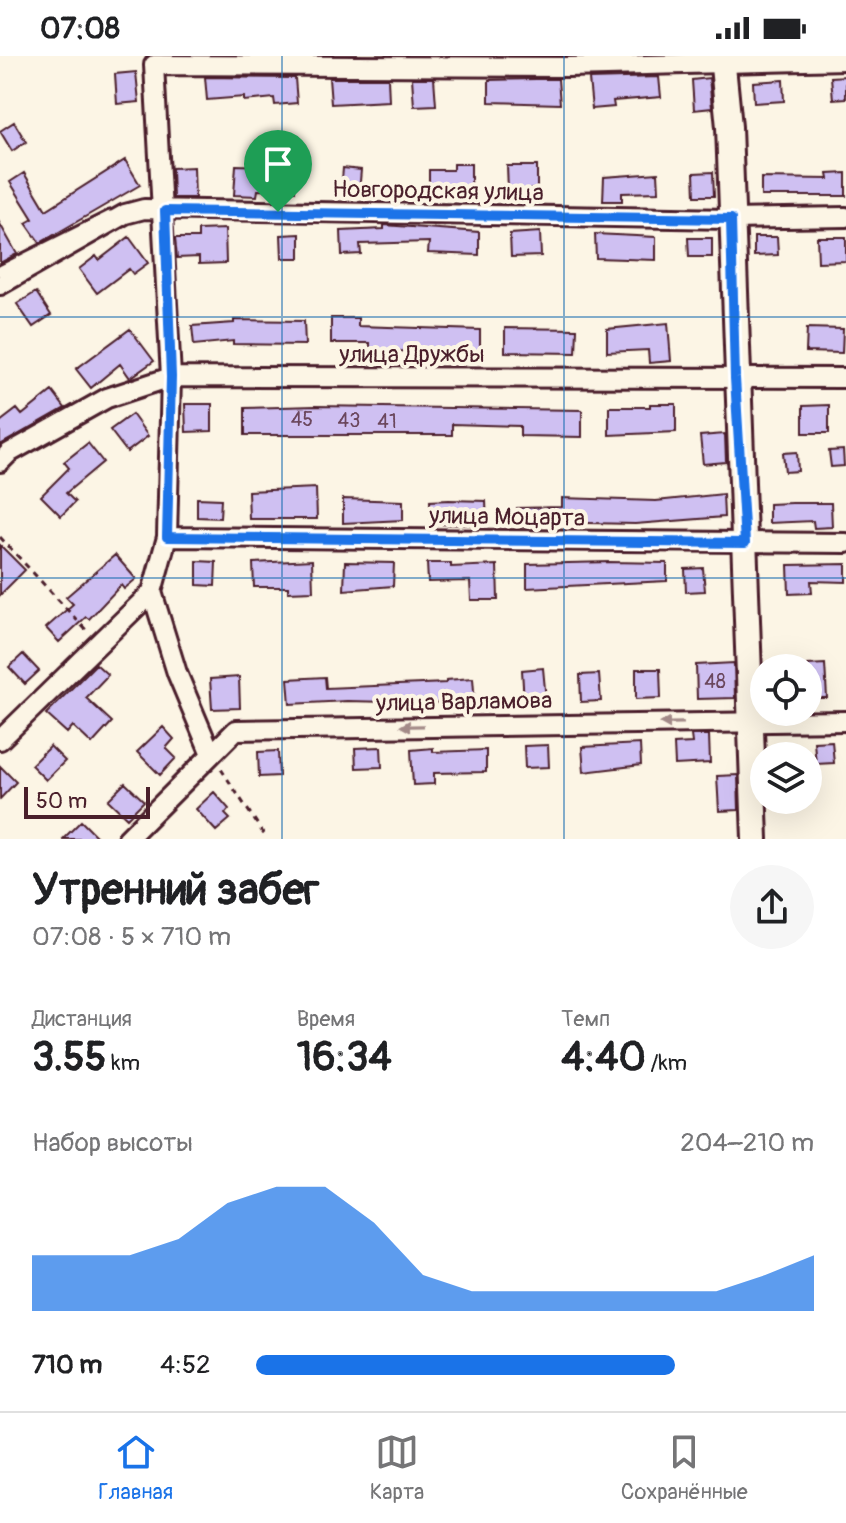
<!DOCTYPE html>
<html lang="ru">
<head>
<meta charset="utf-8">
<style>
	:root { --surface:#fff; --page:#f6f6f6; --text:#202124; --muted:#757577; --line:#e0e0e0; --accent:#1a73e8 }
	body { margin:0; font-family:Pangolin,sans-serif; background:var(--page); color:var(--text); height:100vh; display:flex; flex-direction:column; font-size:30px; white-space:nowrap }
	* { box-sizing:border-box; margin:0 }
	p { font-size:26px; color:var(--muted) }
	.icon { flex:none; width:44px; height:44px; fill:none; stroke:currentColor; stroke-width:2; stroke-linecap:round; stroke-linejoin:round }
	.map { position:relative; height:783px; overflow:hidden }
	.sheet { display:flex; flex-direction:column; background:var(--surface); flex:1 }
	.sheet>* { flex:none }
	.buttons { position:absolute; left:750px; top:598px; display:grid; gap:16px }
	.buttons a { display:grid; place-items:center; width:72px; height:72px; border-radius:50%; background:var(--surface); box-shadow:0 8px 32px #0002; font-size:40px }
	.scale { position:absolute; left:24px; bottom:20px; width:126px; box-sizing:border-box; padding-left:8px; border:4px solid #4a1f2b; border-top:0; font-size:22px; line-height:28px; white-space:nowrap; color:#4a1f2b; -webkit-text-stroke:6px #fcf5e5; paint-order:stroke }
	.pin { position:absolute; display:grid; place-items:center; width:68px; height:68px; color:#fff; margin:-82px -34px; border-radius:50% 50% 50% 0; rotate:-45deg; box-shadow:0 0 8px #0007 }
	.pin .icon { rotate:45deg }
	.round { display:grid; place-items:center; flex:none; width:84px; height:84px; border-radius:42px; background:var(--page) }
	.overview { display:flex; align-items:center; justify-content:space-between; height:136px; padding:0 32px }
	h1 { font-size:44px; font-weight:700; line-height:60px }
	.metrics { display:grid; grid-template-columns:repeat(3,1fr); gap:12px; height:136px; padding:8px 32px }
	.metrics div { display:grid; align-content:center }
	.metrics b { font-size:40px; font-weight:700 }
	.metrics small { font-size:22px; font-weight:400 }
	.metrics p { font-size:22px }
	.chart { height:224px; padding:16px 32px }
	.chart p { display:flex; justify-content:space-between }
	.chart svg { width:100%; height:144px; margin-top:8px; fill:var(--accent); opacity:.7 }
	ul { padding:0 32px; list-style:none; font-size:26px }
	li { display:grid; grid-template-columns:128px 96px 1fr; align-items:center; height:60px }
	li i { height:20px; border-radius:10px; background:var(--accent) }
	.status { display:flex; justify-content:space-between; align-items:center; height:56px; padding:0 40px; background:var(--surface); direction:ltr }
	.status svg { height:22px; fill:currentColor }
	.dock { display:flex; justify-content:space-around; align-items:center; height:112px; border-top:2px solid var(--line); background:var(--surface); font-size:22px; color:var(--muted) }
	.dock a { display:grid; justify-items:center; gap:4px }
	.dock .current { color:var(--accent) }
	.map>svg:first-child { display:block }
</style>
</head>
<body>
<div class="status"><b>07:08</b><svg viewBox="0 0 49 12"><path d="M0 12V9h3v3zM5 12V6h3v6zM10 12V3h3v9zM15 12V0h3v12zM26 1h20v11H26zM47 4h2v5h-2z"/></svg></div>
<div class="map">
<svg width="846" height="783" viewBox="0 0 846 783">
	<rect width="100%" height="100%" fill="#fcf5e5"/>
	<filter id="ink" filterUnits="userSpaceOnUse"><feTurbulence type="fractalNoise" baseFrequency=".0125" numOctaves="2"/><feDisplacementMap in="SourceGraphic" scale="16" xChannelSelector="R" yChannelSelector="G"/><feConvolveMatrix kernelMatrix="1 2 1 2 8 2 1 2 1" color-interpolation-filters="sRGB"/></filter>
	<g filter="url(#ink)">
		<path fill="#cfc0f2" stroke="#4a1f2b" stroke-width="2" d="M136,16L139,46L117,48L115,18Z
			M846,20V42L833,43L831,21Z
			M205,21L295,22L297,47L275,49L274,42L244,45V41L207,44Z
			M659,21L661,41L613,45L614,51L592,53L589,23Z
			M329,22H388L389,45L331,48Z
			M412,22H434L436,49L414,50Z
			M709,22L712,52L694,54L692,24Z
			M536,23H558L560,48L489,46V24Z
			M783,24L784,45L754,47L753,26Z
			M14,66L26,86L12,95L0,75Z
			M125,104L140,129L40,187L26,167L33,163L10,126L24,117L46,154Z
			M453,108H471V131H447V138L429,137V114H453Z
			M236,109L295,111V135L258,134L257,140L234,139Z
			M507,110H537V133L508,134Z
			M194,111L195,142H173L172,112Z
			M343,112L361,114L359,137L341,136Z
			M713,116L714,140H695L694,117Z
			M658,117L659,136L622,137V145H603L604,121Z
			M846,117V140H761V122L829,123L828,118Z
			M0,168L17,198L0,207Z
			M384,169L479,176V199L428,197L429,186L360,188L361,198L342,199L341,175L384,173Z
			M225,173L226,207L199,208V201L177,202L175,182H198V174Z
			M540,176L541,200L511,201L510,178Z
			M300,178V202H282L281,179Z
			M595,178L656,181V204L596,202Z
			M129,181L148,207L133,218L129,213L97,237L79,213L96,200L99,204Z
			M754,181H777L778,199L754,200Z
			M817,181H846V205L818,206Z
			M688,182H712V201H689Z
			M36,236L51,259L33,271L17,248Z
			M331,262H358V270L480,274V296L370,295V287H331Z
			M234,264L304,265L305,289L233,288V285L194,289L192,270L234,267Z
			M668,267L671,305L649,307L648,294L607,296V273Z
			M505,272L577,273L576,297L505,296Z
			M807,272L843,273L842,297L806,296Z
			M130,273L154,305L130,322L120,308L91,332L76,313Z
			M52,335L65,352L0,389V366L17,353L22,359Z
			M185,348H212V375L186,376Z
			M650,348H676V376L609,379V351H650Z
			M829,349V377H803V350Z
			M315,350L582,354V381L520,380V370L452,368V379H245V352Z
			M132,358L148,380L127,396L110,374Z
			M725,378L726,406L703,408L700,380Z
			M88,387L103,406L66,437L75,446L61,460L41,440L69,412L64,406Z
			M843,394L844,410L831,411L829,395Z
			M797,396L798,415L785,416L783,397Z
			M316,432L317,463H249L248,435Z
			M723,438L724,461L635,468L541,466L542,470L518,471L517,452L562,451V442L656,445Z
			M197,442L221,443L220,462L197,461Z
			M343,443L403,445V464L343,467Z
			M449,444L486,445L487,469L431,468L430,445Z
			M792,447H831L832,471L814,472L813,465L769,467V448Z
			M0,489L25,514L0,539Z
			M115,499L136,523L124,533L121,529L89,563L86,561L59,586L46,572L73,548L66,541Z
			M312,504L313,535L288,536V531H254L253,507Z
			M197,505L216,506L215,530L197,529Z
			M345,506L394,507L393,530L344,534Z
			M610,506L667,507V525L527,532V508Z
			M427,507H451V511L497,509L498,544H471L470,525L428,526Z
			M846,508V526L811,525L812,537L789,538L788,509Z
			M703,512L705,535L686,536L685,513Z
			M23,598L39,615L25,628L9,611Z
			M734,607L735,642L697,643L696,609Z
			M96,608L108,619L86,642L112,666L92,688L73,670L67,677L46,658Z
			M825,608L827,642H808V609Z
			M543,612L546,644L524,646L522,614Z
			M636,613H660L661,642L636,643Z
			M599,618L601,645L581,646L580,619Z
			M239,621L240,652L212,653L210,623Z
			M325,621L326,632L446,627V624L473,622L475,648L347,645L290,648L288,623Z
			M163,671L174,683L166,692L176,702L160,719L137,696Z
			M691,679H709L710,707L675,709L674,688L692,687Z
			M832,685L834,707L816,708L814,686Z
			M640,688L641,709L584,716L582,691Z
			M548,689L549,711L525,712L524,690Z
			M50,690L65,705L46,724L31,709Z
			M381,691L382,711L356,712L355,692Z
			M433,692V696L486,694V716L434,717V728L413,729L411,694Z
			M278,695L279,720L259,721L258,696Z
			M0,710L16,726L0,743Z
			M738,719L739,754L719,755L717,720Z
			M125,727L144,745L127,762L108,744Z
			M214,736L229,753L225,758L230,763L216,775L196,753Z
			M81,765L99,783H63Z"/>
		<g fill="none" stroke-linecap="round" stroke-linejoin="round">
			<defs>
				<path id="lane" d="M0,215L110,160"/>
				<path id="street" d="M0,229L125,158L144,153L731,163L846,161
					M0,406L9,397L107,342L171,321L846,322
					M167,481L846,487
					M0,684L152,536
					M211,698L177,617L152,536L167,481L171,321L154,9L568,11L846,4
					M127,783L236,674L846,665"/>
				<path id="secondary" d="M722,0L729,71L755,783"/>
			</defs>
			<use href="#lane" stroke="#4a1f2b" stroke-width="15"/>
			<use href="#street" stroke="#4a1f2b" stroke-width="24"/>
			<use href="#secondary" stroke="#4a1f2b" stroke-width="30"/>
			<path stroke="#4a1f2b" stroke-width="3" stroke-dasharray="6 6" stroke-linecap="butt" d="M0,481L87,575
				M221,713L267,783"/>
			<use href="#lane" stroke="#fcf5e5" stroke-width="9"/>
			<use href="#street" stroke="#fcf5e5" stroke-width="18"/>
			<use href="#secondary" stroke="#fcf5e5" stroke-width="24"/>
		</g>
		<defs><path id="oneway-solid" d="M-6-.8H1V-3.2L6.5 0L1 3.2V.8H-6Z" transform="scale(2)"/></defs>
		<g fill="#a38a88">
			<use href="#oneway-solid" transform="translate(672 667) rotate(179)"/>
			<use href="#oneway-solid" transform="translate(412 670) rotate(179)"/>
		</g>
	</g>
	<g fill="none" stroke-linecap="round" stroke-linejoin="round" filter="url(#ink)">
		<defs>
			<path id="route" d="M165,155L731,163L735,322L745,487L167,481L171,321Z"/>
		</defs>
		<use href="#route" stroke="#fff" stroke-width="16"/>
		<use href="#route" stroke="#1a73e8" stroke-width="10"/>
	</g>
	<path fill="none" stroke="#1f6fb2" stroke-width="2" stroke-opacity="0.55" d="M282,0V783M564,0V783M0,261H846M0,522H846"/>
	<g text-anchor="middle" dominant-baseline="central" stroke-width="8" stroke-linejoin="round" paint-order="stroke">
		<g font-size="20" fill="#6b475d">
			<text x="302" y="363">45</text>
			<text x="349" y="364">43</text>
			<text x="387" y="365">41</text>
			<text x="715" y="625">48</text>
		</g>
		<g font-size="24" fill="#4a1f2b" stroke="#fcf5e5">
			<text transform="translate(438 135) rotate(1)">Новгородская улица</text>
			<text x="412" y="298">улица Дружбы</text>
			<text transform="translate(507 461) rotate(1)">улица Моцарта</text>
			<text transform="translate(464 646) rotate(-1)">улица Варламова</text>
		</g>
	</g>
</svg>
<div class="buttons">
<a><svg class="icon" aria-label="locate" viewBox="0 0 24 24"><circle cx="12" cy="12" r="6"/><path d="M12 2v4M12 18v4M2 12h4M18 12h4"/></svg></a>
<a><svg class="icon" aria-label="layers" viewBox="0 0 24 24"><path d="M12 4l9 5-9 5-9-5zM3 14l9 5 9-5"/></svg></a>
</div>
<div class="scale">50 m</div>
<div class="pin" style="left:278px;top:156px;background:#1e9e55"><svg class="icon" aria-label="arrive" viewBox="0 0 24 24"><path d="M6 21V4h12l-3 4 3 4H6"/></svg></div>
</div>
<section class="sheet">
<div class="overview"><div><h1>Утренний забег</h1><p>07:08 · 5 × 710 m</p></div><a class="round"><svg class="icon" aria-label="share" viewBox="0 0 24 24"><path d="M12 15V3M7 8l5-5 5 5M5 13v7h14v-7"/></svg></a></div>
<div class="metrics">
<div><p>Дистанция</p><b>3.55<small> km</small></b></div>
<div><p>Время</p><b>16:34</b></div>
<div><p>Темп</p><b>4:40<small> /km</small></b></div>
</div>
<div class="chart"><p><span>Набор высоты</span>204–210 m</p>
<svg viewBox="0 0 160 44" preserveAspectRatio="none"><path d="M0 44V27L10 27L20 27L30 22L40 11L50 6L60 6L70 17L80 33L90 38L100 38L110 38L120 38L130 38L140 38L150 33L160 27V44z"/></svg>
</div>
<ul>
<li><b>710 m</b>4:52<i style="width:75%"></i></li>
</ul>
</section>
<nav class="dock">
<a class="current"><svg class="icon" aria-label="home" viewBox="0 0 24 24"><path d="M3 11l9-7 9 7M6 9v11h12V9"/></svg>Главная</a>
<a><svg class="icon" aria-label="map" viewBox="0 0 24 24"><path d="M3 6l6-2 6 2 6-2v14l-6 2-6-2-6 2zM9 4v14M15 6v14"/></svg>Карта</a>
<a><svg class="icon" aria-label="saved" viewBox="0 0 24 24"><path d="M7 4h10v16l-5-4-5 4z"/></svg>Сохранённые</a>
</nav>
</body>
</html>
